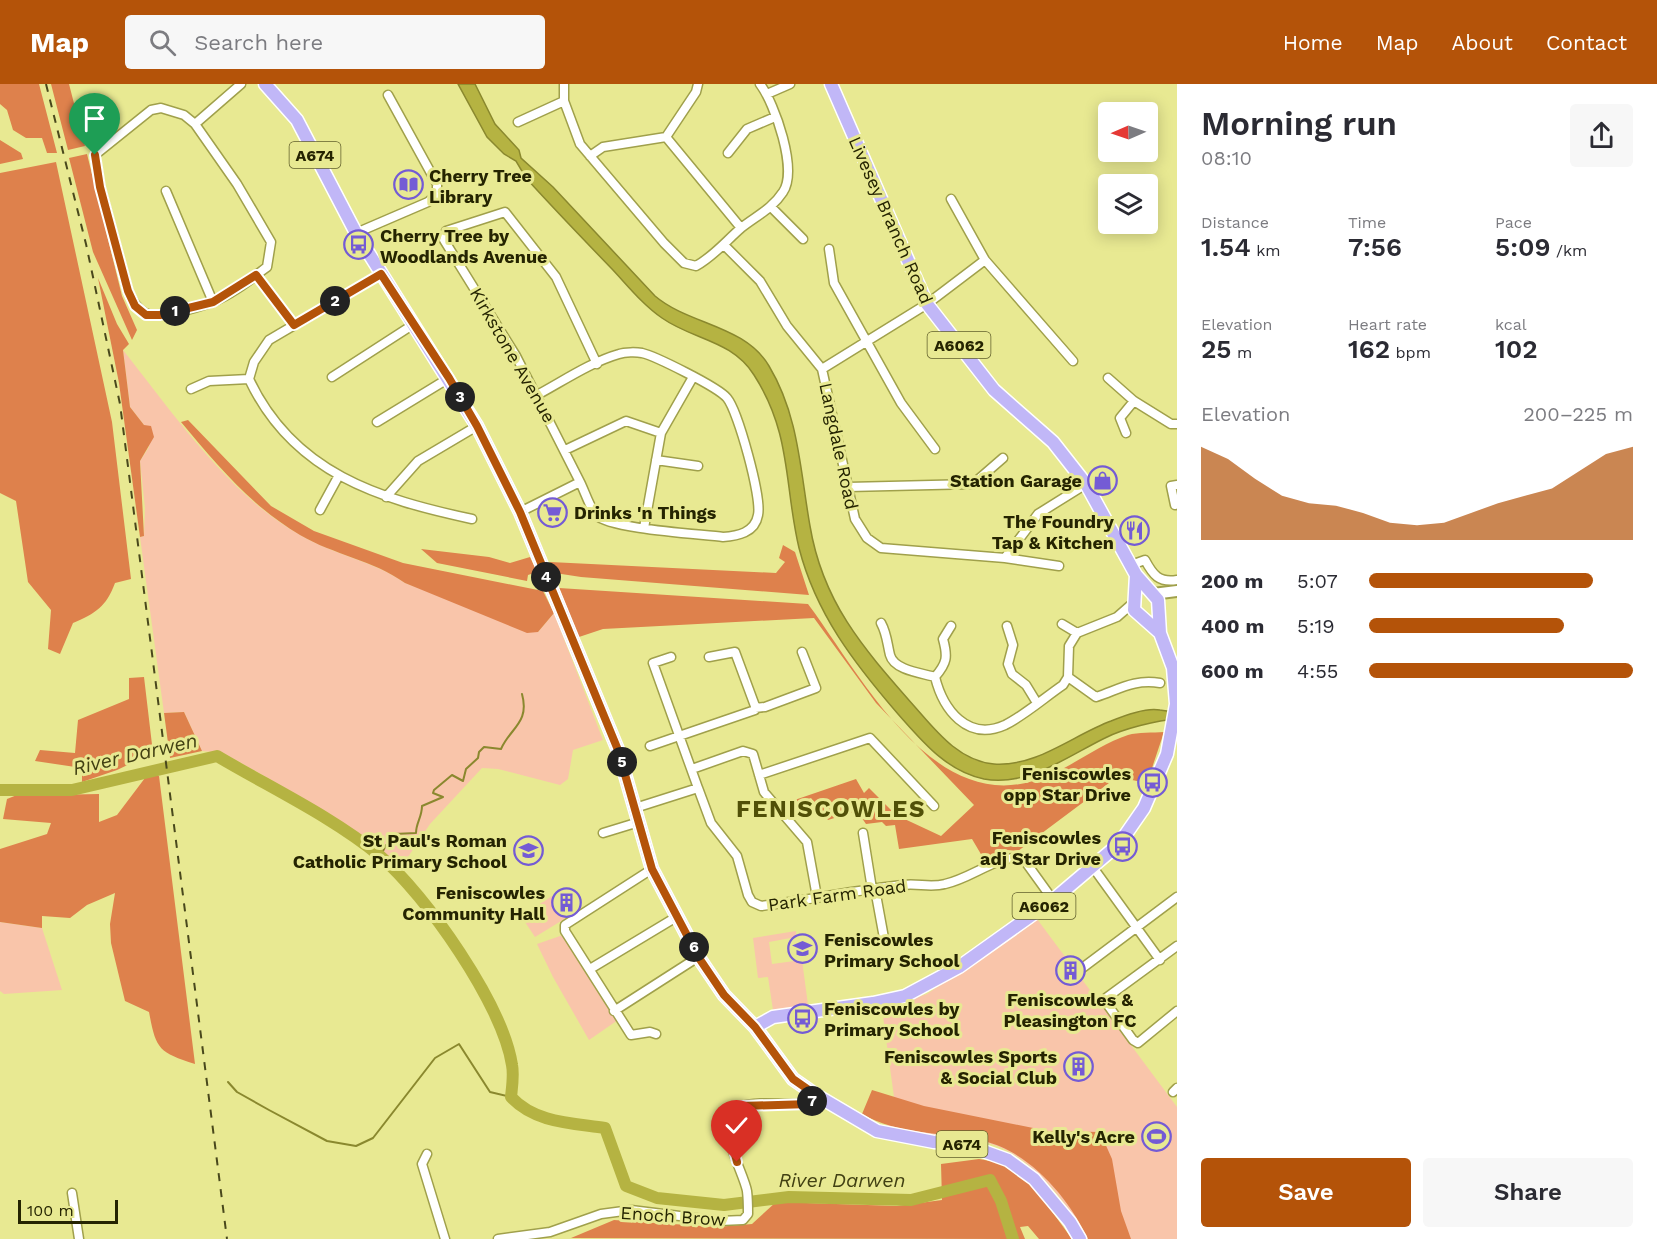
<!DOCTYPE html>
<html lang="en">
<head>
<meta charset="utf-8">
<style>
	:root { --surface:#fff; --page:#f7f7f7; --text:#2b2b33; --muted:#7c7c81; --accent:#b45309 }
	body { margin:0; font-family:"Work Sans",sans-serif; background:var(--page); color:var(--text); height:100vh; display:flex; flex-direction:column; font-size:22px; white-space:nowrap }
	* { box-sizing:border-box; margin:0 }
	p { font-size:20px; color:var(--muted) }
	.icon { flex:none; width:33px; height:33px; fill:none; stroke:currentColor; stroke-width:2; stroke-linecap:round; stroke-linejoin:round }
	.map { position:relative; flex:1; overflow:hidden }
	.panel { display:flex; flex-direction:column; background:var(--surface); width:480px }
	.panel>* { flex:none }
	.needle { width:39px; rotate:268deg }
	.controls { position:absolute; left:1098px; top:18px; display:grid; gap:12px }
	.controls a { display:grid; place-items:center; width:60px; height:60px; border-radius:6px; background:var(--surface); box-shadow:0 3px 15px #0003; font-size:30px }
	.scale { position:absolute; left:18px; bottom:15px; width:100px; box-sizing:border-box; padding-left:6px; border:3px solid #252401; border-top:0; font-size:16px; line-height:21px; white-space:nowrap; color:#252401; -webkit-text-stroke:4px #e8e992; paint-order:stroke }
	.pin { position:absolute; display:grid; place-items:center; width:51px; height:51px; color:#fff; margin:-62px -26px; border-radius:50% 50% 50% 0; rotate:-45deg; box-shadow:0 0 6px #0007 }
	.pin .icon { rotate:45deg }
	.km { position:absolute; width:30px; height:30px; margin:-15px; border-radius:50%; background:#222; color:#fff; font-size:16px; line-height:30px; text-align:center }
	.round { display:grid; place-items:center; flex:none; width:63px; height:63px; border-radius:6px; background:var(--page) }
	.headline { display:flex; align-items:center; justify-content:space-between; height:102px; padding:0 24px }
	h1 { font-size:33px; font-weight:600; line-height:45px }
	.stats { display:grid; grid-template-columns:repeat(3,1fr); gap:9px; height:102px; padding:6px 24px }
	.stats div { display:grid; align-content:center }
	.stats b { font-size:26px; font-weight:600 }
	.stats small { font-size:16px; font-weight:400 }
	.stats p { font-size:16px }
	.chart { height:168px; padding:12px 24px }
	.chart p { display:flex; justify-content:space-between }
	.chart svg { width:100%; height:108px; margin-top:6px; fill:var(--accent); opacity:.7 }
	.primary-button { display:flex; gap:12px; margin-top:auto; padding:12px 24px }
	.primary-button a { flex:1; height:69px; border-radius:6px; background:var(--accent); color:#fff; font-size:24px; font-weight:600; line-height:69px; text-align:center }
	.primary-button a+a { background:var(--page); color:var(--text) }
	ul { padding:0 24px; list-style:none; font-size:20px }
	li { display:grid; grid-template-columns:96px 72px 1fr; align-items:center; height:45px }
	li i { height:15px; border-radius:8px; background:var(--accent) }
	header { display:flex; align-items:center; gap:36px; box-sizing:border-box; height:84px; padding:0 30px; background:var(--accent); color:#fff }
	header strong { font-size:28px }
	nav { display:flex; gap:33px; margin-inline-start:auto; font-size:21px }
	.search { width:420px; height:54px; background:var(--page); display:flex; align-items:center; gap:15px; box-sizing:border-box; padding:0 21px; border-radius:6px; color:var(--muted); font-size:22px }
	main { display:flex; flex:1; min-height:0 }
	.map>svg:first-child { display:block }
</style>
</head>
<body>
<header>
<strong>Map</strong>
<div class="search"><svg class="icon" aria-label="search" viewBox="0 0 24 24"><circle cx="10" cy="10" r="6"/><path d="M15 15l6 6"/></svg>Search here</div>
<nav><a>Home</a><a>Map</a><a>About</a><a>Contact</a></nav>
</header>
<main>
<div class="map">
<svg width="1177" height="1155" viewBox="0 0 1177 1155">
	<rect width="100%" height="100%" fill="#e8e992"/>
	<path fill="#f9c5aa" d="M123,266C174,330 229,412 302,452C335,471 374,477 405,499L538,548L554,529L603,656L573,666L568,695L560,701L498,685L482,684L430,740L400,785L338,737L266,693L223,669L202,667L184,628L164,629L140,453L144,452L145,424L140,377L149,363L144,341L130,323Z
		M552,812L566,834L535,853L521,832Z
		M1037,835L1177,1023V1155H1087C1070,1121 1029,1070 991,1060C970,1054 948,1055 927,1052C914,1050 900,1046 887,1043L894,1013L882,925L927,910Z
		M0,838L42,844L62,906L4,910L0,907Z
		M796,847V853L769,858L772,880L802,876L808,921L773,926L768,893L758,894L753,854Z
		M563,851L618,936L589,956L553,893L537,860Z"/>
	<path fill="#de814c" d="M0,0H39L57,69H47L42,54H26L13,46L7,26L0,20Z
		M51,0H69L85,62L68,66Z
		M0,56L21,69L23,75L0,80Z
		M87,70L122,212L137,246L132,256L93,168L69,74Z
		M56,78L112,338L131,495L115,499C106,523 96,529 73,539L60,570L48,565L51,526L28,498L16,417L0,409V89Z
		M98,194L117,240L129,260L123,266L130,323L144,341L151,342L154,353L140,377L144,452L140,453L119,299Z
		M188,336L271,422L314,447L403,479L543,507L554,529L538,548L527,549L405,499C373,476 334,471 300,451C251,422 217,381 181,338Z
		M783,461L795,468L809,511L581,493L555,489L550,478L776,489L785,478L779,474Z
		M421,465L489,473L510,479L530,473L537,488L528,491L527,497L437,479Z
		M559,504L808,520C859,588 930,728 1033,697C1066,688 1095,662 1128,651C1138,648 1153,649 1164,648L1147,699L1117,693L1018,767L1008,766L985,777L972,755L899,765L895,741L886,742L882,738L866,740L857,727L828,736L811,714L783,725L780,721L856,695L864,709L869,704L896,731L941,752L974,721L876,619L814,534L603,545L579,553Z
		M144,593L153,669L117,686L82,698V684L35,677L40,666L75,669L78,636L129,615V594Z
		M184,628L202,667L170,674L164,629Z
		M148,690L159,692L195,980C158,968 156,965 149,928L125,917L111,859L110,840L115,809L87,821L70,834L42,832V844L0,838V765L47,750L51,739L3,735L7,715L27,707L50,711L99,710V738L117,731Z
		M872,1006L924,1022L1048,1047L1100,1048L1112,1075L1121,1127L1131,1155H1088C1069,1114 1029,1067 983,1057C943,1048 898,1051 862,1030Z
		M979,1075L1007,1080L1032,1100L1072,1155H1039L1028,1142L1020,1143L1025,1155L571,1154L614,1136L717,1143L752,1140L776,1118L897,1122L942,1116L941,1080Z"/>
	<path fill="#b5b342" stroke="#8a882e" stroke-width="1.5" d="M458,0H475L495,40L519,66L521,74L553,103L655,212C689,241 745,241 769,282C799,332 800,386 810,442C823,520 865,566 915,623C936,647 959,677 994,680C1037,683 1073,651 1111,637C1123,632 1146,623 1160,626C1166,627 1170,628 1177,628V635C1158,636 1122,645 1105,654C1068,672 1028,703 984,695C946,687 922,657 898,630C854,579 816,530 799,464C784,401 792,350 754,291C732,256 693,256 662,234C643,221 628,202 612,185C583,155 554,125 526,94L516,77L504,70L487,53Z"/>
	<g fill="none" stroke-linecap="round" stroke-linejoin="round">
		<path stroke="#8a882e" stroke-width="2" d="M380,773L386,761L393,759L394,750L416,749C416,739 422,733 422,722L443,713L433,709L434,706L452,691L463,697L466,685L478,674L479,668L484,663L501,665C510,644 530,639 522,610
			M228,998L237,1008L269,1026L327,1057L356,1062L373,1054L435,974L459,960L490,1008L511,1013"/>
		<path stroke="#b5b342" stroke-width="12" d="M0,706H72L217,672C271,704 331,732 380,772C426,811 503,921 512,981C514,991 512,1003 511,1013C535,1039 572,1039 605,1044L626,1102L657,1114L724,1121L789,1113L911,1116L990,1096L1001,1117L1013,1155"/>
		<defs>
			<path id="minor" d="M564,0V17L580,60L664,159L684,179L696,182C714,172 726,157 741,144C756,132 772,125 783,108C798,86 775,20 760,0
				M767,10L790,0
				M161,24L184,31L195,40L237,100L271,158L267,183C251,195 231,211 212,218C199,223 156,236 145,229C136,224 132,216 128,207L100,103L95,71L151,26Z
				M518,38L564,17
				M195,40L241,0
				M666,53L741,144
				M728,69L747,45L775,33
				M590,72L603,63L666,53L696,8L698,0
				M166,107L213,218
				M951,115L985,176L1073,277
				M771,123L803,155
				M356,149L428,118L437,110V100L388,11
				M724,161L760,197L787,242L822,285
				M829,165L834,199L901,319L935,365
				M985,176L927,220L822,285L855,435L867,454L881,464L1005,474L1038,430L1086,400
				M381,190L269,256L254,278L249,295C293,389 379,415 472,435
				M256,191L294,241
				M332,293L414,240
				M1108,294L1134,317L1171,340H1177
				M191,305L209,297L249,295
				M377,338L449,294
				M1126,349L1120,334L1134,317
				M565,366L626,337L661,349
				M656,376L698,382
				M580,398L516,272L444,156L446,147L505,128L556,193L597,280
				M848,403L973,400L1003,374
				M386,413L418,377L477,342
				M1175,421L1171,402L1177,401
				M320,426L338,393
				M520,428L580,398C585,408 589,422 596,431C609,445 700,450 723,453C737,452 755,449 758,431C762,414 738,327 727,314C718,303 655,272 642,269C636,268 625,268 619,270C591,278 563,297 537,311
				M644,444L661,349L693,293
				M1005,474L1059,482
				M1131,481L1145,476C1153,491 1159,499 1177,496
				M881,539C887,550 887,559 890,571C894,586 921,589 935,593C943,625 967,658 1005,641C1025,631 1044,614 1063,601L1068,593L1069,562L1077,549L1117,533L1133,519
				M1062,540L1077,549
				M1007,542L1013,561L1008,580L1012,590L1026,601L1037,619
				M671,573L653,579L698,704
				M935,593C947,579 948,573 943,555L951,542
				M1068,593L1096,613C1120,605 1134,595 1160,599
				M755,624L765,623L816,604L802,568
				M650,662L755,626V622L735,568L709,573
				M692,685L743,667L753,670L764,708L807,758L817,813
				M759,691L870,654L934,722
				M635,724L698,704L711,739L737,772L748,811L752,818L761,822C809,816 856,806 903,801C918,799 930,804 945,800C972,794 994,773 1022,773L1053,816
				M603,749L639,738
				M863,749L872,805
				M1092,782L1160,876
				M652,785L565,841V847L631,951L650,948L656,950
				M875,805L884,854
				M1177,862L1106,914L1107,920L1133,956L1138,959L1177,927
				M590,885L678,832
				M1081,885L1177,813
				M614,927L692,877
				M1173,1008L1177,1004
				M427,1070L422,1080L445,1155
				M72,1109L79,1155
				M498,1155L550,1148L601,1130L631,1126L720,1137L743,1136L748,1130C748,1123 748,1115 747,1107C744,1088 710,1033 740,1023C758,1016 790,1022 810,1020L816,1011"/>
			<path id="tertiary" d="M1153,510L1177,507"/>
			<path id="primary" d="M265,0L297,36L356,149L477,342L520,428L618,666L652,785L699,874L724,911L755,943L793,995L816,1011L877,1047L934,1058L964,1060L1008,1076L1034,1095L1070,1138L1080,1155
				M1136,491L1134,526L1160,549
				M755,943L773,933L873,919L905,912L959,883L1053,816L1119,760L1144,724L1167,670L1176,620L1173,584L1160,549L1158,516L1136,491L1086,400L1053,358L994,306L927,220L831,0"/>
		</defs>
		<use href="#minor" stroke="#a0a04b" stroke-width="11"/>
		<use href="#tertiary" stroke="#a0a04b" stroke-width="14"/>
		<use href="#primary" stroke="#fff" stroke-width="15"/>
		<use href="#minor" stroke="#fff" stroke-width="8"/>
		<use href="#tertiary" stroke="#fff" stroke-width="10"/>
		<use href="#primary" stroke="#c1b7f7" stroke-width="12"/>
		<path stroke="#49481c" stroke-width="2" stroke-dasharray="8 8" stroke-linecap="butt" d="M46,0L86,160L120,320L227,1155"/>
	</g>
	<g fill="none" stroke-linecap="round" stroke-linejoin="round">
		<defs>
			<path id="route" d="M95,71L100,103L128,207L135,222L146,231H160L213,218L256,191L294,241L381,190L449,294L477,342L520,428L618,666L652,785L699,874L724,911L755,943L793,995L816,1011L810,1020L742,1022L734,1026L728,1044L737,1078"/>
		</defs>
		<use href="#route" stroke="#fff" stroke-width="12"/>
		<use href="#route" stroke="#b45309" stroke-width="8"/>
	</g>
	<defs>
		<symbol id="library-ring" viewBox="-11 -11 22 22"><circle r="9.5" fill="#e8e992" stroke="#745bd5" stroke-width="1.5"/><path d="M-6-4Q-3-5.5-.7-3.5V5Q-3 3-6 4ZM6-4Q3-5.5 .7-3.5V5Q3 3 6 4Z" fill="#745bd5"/></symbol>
		<symbol id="bus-ring" viewBox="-11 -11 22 22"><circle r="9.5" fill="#e8e992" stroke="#745bd5" stroke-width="1.5"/><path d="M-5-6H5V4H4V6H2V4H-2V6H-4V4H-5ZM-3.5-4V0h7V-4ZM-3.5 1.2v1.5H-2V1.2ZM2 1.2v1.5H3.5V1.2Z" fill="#745bd5"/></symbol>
		<symbol id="shop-ring" viewBox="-11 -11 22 22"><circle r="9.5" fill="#e8e992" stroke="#745bd5" stroke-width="1.5"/><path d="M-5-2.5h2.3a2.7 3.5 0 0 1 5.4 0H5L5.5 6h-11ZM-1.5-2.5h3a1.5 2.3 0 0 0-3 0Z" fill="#745bd5"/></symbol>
		<symbol id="supermarket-ring" viewBox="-11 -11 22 22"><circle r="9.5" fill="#e8e992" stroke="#745bd5" stroke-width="1.5"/><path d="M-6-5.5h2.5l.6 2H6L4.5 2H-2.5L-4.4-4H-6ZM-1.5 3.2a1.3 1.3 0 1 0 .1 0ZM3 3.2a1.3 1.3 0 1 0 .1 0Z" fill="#745bd5"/></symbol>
		<symbol id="restaurant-ring" viewBox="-11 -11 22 22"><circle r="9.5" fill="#e8e992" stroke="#745bd5" stroke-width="1.5"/><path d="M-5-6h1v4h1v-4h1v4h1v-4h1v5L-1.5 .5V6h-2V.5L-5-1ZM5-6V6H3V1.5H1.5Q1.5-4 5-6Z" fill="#745bd5"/></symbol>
		<symbol id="school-ring" viewBox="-11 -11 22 22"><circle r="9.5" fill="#e8e992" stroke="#745bd5" stroke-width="1.5"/><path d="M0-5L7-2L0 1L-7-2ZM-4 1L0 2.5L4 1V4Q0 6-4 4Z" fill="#745bd5"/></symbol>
		<symbol id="building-ring" viewBox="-11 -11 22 22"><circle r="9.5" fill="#e8e992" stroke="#745bd5" stroke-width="1.5"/><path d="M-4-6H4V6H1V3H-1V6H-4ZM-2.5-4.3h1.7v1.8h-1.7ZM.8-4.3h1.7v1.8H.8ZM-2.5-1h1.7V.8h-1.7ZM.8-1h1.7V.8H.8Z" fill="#745bd5"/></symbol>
		<symbol id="stadium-ring" viewBox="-11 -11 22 22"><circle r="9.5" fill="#e8e992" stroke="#745bd5" stroke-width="1.5"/><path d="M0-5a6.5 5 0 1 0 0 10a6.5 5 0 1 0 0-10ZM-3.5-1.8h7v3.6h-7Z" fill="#745bd5"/></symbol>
	</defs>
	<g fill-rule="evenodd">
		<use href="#library-ring" x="392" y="84" width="33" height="33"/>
		<use href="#bus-ring" x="342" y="144" width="33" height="33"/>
		<use href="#shop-ring" x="1086" y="380" width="33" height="33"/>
		<use href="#supermarket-ring" x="536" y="412" width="33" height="33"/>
		<use href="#restaurant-ring" x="1118" y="430" width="33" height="33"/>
		<use href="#bus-ring" x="1136" y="682" width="33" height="33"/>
		<use href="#bus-ring" x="1106" y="746" width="33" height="33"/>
		<use href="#school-ring" x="512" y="750" width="33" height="33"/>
		<use href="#building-ring" x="550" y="802" width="33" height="33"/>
		<use href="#school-ring" x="786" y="848" width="33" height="33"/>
		<use href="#building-ring" x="1054" y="870" width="33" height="33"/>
		<use href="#bus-ring" x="786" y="918" width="33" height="33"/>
		<use href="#building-ring" x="1062" y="966" width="33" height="33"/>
		<use href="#stadium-ring" x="1140" y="1036" width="33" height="33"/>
	</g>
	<g text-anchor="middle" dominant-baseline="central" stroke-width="6" stroke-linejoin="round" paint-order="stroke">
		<g fill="#e8e992" stroke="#605f2c" stroke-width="1.5">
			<rect x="289.5" y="58" width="51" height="26" rx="4.5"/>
			<rect x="927.5" y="248" width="63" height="26" rx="4.5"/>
			<rect x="1012.5" y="809" width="63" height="26" rx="4.5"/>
			<rect x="936.5" y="1047" width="51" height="26" rx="4.5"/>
		</g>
		<g font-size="16" font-weight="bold" fill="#252401">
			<text x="315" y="71">A674</text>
			<text x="959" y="261">A6062</text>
			<text x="1044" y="822">A6062</text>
			<text x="962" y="1060">A674</text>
		</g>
		<g font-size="18" font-weight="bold" fill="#252401" stroke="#e8e992" text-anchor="end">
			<text x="429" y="91" text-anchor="start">Cherry Tree<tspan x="429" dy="21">Library</tspan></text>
			<text x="380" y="151" text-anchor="start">Cherry Tree by<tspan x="380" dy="21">Woodlands Avenue</tspan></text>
			<text x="1082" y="396">Station Garage</text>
			<text x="574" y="428" text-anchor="start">Drinks 'n Things</text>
			<text x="1114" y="437">The Foundry<tspan x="1114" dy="21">Tap &amp; Kitchen</tspan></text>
			<text x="1131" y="689">Feniscowles<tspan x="1131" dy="21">opp Star Drive</tspan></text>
			<text x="1101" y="753">Feniscowles<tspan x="1101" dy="21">adj Star Drive</tspan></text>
			<text x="507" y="756">St Paul's Roman<tspan x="507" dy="21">Catholic Primary School</tspan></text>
			<text x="545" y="808">Feniscowles<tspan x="545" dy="21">Community Hall</tspan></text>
			<text x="824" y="855" text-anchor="start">Feniscowles<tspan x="824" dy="21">Primary School</tspan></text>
			<text x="1070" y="915" text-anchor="middle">Feniscowles &amp;<tspan x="1070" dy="21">Pleasington FC</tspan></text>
			<text x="824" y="924" text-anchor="start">Feniscowles by<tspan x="824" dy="21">Primary School</tspan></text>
			<text x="1057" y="972">Feniscowles Sports<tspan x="1057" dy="21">&amp; Social Club</tspan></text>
			<text x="1135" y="1052">Kelly's Acre</text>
		</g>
		<g font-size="18" fill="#252401" stroke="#e8e992">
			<text transform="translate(891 136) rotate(66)">Livesey Branch Road</text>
			<text transform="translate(513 271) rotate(60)">Kirkstone Avenue</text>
			<text transform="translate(839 362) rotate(78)">Langdale Road</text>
			<text transform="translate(837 811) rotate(-8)">Park Farm Road</text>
			<text transform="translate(673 1132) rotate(4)">Enoch Brow</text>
		</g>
		<g font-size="20" font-style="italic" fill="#424113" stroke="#e8e992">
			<text transform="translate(135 670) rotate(-13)">River Darwen</text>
			<text x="842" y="1096">River Darwen</text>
		</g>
		<g font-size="24" font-weight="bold" letter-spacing="1.5" fill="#515008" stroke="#e8e992">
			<text x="831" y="725">FENISCOWLES</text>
		</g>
	</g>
</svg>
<div class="controls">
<a><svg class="needle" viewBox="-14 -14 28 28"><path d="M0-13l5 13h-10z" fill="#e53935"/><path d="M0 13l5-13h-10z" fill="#7c7c81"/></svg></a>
<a><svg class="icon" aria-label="layers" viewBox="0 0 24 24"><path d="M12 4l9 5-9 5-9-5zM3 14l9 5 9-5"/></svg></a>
</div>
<div class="scale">100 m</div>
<div class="pin" style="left:95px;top:71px;background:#1e9e55"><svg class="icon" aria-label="arrive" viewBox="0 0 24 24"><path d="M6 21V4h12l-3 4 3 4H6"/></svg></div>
<div class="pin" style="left:737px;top:1078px;background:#d93025"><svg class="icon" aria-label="check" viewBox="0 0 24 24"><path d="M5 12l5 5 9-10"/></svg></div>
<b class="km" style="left:175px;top:227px">1</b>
<b class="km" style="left:335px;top:217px">2</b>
<b class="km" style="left:460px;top:313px">3</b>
<b class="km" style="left:546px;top:493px">4</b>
<b class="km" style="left:622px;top:678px">5</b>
<b class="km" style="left:694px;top:863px">6</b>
<b class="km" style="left:812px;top:1017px">7</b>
</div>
<section class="panel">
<div class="headline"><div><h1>Morning run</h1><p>08:10</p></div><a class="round"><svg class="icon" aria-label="share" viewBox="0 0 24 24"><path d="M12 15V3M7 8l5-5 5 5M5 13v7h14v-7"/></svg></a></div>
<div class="stats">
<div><p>Distance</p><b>1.54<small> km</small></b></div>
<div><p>Time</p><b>7:56</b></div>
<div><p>Pace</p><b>5:09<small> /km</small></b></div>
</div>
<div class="stats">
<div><p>Elevation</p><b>25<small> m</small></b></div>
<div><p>Heart rate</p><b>162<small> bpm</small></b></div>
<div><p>kcal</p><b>102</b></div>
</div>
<div class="chart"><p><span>Elevation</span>200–225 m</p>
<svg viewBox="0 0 160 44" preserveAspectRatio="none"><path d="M0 44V6L10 11L20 19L30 26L40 29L50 30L60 33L70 37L80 38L90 37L100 33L110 29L120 26L130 23L140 16L150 9L160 6V44z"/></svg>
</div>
<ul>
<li><b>200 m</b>5:07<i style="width:85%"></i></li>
<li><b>400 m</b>5:19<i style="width:74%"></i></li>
<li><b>600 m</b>4:55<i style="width:100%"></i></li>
</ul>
<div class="primary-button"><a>Save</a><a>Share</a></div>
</section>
</main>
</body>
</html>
